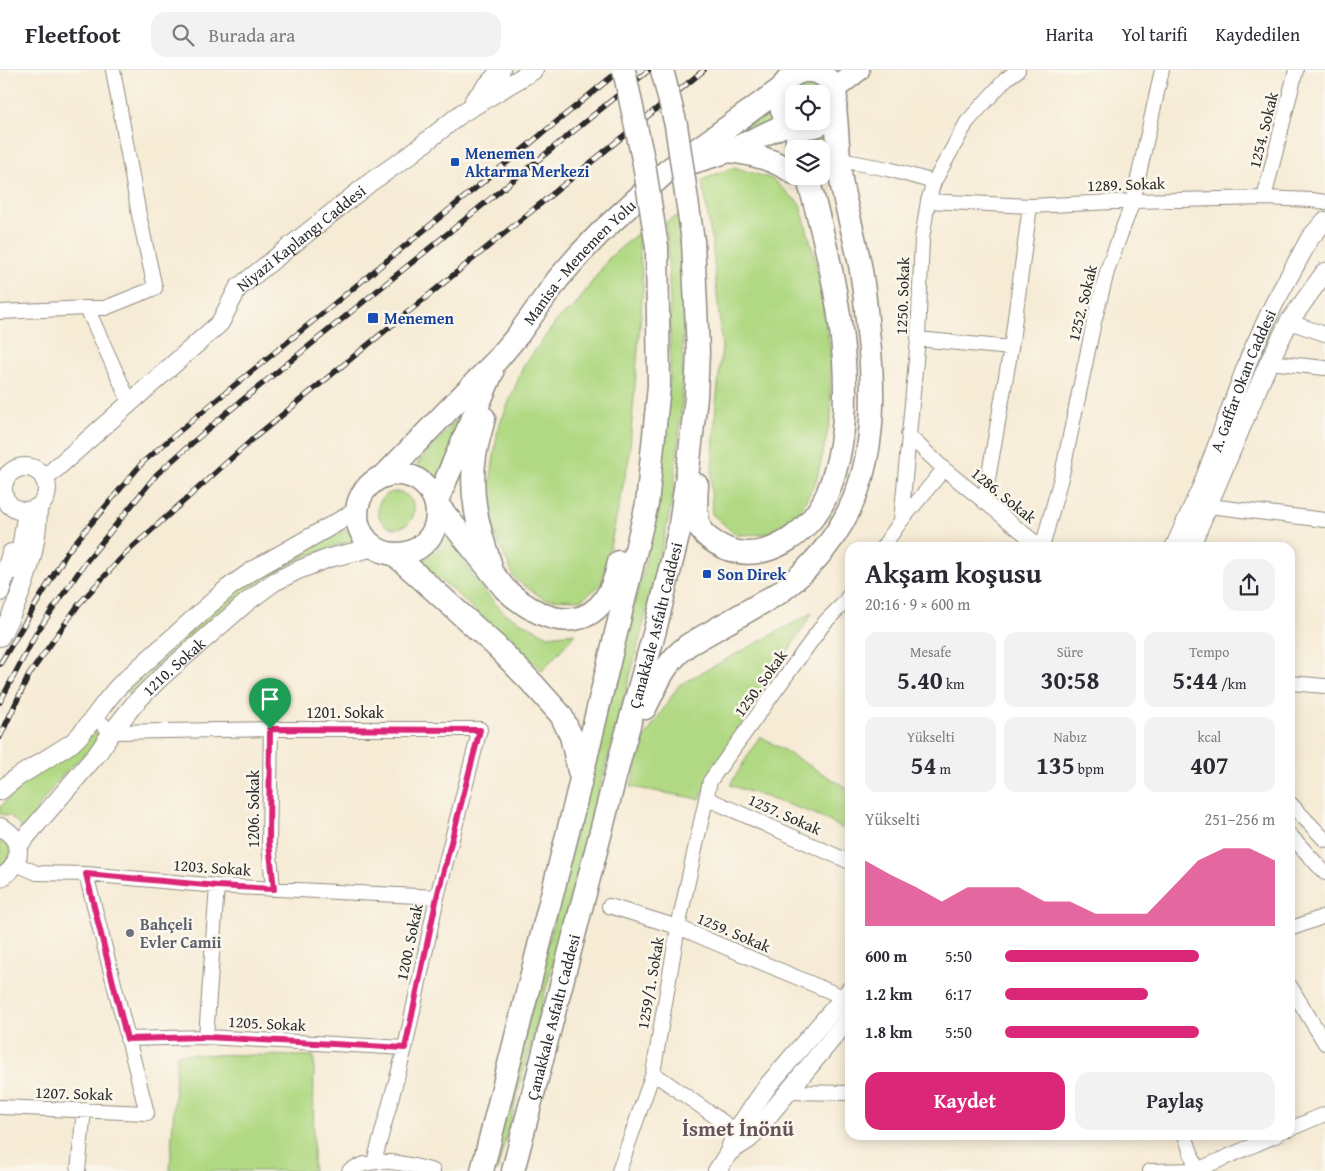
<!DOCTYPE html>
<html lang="tr">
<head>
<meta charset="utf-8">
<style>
	:root { --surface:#fff; --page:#f2f2f3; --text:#2b2b33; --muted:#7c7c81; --line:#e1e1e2; --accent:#db2777 }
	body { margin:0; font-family:"Gentium Book Plus",serif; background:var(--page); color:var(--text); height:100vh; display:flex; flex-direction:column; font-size:19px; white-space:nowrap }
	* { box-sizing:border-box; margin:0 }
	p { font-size:16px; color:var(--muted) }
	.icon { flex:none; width:28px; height:28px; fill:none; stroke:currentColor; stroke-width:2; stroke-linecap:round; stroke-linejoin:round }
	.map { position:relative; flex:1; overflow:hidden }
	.side { position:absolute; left:845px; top:472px; width:450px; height:598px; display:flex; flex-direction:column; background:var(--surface); border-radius:15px; box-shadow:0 2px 12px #0003 }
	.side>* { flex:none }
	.controls { position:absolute; left:785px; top:15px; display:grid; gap:10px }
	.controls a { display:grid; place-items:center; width:45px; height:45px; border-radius:10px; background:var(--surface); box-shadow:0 2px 12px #0003; font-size:25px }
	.pin { position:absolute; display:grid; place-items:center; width:42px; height:42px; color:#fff; margin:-51px -21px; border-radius:50% 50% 50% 0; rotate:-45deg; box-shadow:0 0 5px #0007 }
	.pin .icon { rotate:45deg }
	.round { display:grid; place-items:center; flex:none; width:52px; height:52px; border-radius:15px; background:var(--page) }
	.overview { display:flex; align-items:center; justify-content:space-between; height:85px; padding:0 20px }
	h1 { font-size:28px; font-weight:700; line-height:38px }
	.metrics { display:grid; grid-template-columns:repeat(3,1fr); gap:8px; height:85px; padding:5px 20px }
	.metrics div { display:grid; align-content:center; border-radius:12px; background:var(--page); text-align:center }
	.metrics b { font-size:25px; font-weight:700 }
	.metrics small { font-size:14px; font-weight:400 }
	.metrics p { font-size:14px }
	.chart { height:140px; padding:10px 20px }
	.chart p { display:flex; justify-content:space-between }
	.chart svg { width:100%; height:90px; margin-top:5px; fill:var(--accent); opacity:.7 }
	.primary-button { display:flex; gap:10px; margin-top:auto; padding:10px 20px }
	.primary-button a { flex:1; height:58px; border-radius:15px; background:var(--accent); color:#fff; font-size:20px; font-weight:700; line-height:58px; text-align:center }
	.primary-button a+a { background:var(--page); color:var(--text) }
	ul { padding:0 20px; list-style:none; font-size:16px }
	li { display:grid; grid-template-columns:80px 60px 1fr; align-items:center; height:38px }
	li i { height:12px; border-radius:6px; background:var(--accent) }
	header { display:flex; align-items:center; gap:30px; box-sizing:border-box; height:70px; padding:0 25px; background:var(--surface); border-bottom:1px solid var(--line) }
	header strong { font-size:24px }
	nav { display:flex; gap:28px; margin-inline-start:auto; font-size:18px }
	.search { width:350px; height:45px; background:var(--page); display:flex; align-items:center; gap:12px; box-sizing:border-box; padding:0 18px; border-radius:15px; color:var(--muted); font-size:19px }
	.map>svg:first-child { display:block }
</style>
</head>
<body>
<header>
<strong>Fleetfoot</strong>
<div class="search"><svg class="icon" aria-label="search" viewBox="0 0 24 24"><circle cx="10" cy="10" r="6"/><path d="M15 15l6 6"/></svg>Burada ara</div>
<nav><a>Harita</a><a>Yol tarifi</a><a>Kaydedilen</a></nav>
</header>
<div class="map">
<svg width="1325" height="1101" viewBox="0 0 1325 1101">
	<rect width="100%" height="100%" fill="#fbf7ec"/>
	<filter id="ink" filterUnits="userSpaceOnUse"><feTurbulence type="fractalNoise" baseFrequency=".02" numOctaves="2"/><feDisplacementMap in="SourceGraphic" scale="10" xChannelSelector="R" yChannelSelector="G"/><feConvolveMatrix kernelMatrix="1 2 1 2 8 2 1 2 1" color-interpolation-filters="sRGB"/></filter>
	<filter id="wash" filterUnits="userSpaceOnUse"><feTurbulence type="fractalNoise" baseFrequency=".0096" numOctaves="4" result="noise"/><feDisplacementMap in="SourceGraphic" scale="20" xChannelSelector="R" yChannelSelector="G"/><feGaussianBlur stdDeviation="1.12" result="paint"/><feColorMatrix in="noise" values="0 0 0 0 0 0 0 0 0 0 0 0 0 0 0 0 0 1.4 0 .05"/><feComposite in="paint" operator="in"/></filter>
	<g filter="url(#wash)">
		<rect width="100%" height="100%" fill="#f6ebd5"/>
		<path fill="#b1d983" stroke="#6e8257" d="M804,11C822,11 829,25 821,40V24H794V40C786,27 791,16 804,11Z
			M767,38L771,40C774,47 774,50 770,56L730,66Z
			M826,65L830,90L821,92V79H808L805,70Z
			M734,97L772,109L800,134L816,193L830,278L831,347L817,409L798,445L767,464L736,465L712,444L711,416L716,335L722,277L712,171L702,110Z
			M679,145L684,206L682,336L673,428L655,507L636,584L497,1101H492L617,596L645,495L658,428L670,306V230L666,152Z
			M638,163L643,218L629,388L602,514L581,530L544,529L515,509L495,465L489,421L498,359L523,297L558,249L575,236L609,188Z
			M473,331L438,417L417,394Z
			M378 440a18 18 0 1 1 36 0a18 18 0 1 1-36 0Z
			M349,458L354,469C333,478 309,483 290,494C228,528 180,576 130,625L126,621L241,516Z
			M449,469L479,515L504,543L548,566L576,563L542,601L454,521L420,494Z
			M812,543L710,706L700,729L631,717L642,672L679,615Z
			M95,662L102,667L64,704L46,726L24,760L10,746L0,744V737L31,707Z
			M760,666L850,720V762L813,743L730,715Z
			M0,765L7,770L11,783L0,801Z
			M177,984L314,986L313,1101H170Z"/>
	</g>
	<g filter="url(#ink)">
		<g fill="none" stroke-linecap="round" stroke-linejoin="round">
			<defs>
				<path id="minor" d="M113,0L139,145L155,218L105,238H87L130,333
					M840,89L851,92L888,99L934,112
					M1264,128L1296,0
					M928,131L1030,136L1133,131L1264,128L1312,130L1325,132
					M0,242L87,238
					M1289,252L1325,264
					M918,269L1011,278L1030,136
					M1269,292L1325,298
					M908,365L944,399L1042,478
					M984,432L1011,278
					M1209,436L1325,450
					M901,451L918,269L922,169L928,131L934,112L967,52L1006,9L1018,0
					M882,478L901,451L944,399
					M1042,478L1062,404L1094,252L1108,198L1133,131L1162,0
					M1290,613L1325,616
					M95,648L112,662L271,659H480L437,827L405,978L374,1092
					M271,659L269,773L273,819
					M706,728L850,792
					M1290,733L1325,770
					M1290,765L1325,803
					M16,794L37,803L86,804L217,816L437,827
					M609,836L678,857L843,927
					M1290,859L1325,846
					M1290,916L1325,973
					M206,967L217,816
					M127,969L206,967L405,978
					M653,1003L736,1061
					M788,1022L850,1023
					M0,1037L147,1043L86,804
					M1290,1059L1325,1044
					M1185,1065L1197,1101
					M78,1101L84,1040
					M349,1101C374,1085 406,1093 433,1101
					M619,1101L653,1003L678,857L710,711L825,552L843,534L850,524
					M1150,1101L1197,1100L1277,1065"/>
				<g id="tertiary">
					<path d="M474,30L501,0"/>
					<circle cx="25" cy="419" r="22"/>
					<path id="s1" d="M44,409L220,253L238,218L372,111L407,87L462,43L534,0"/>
					<path id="s2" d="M1174,478L1202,416L1250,286L1274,234L1310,168L1325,151"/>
					<path d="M1190,478L1269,292L1289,252L1325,202"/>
					<path d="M16,500L21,479L27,441"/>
					<path d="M0,522L11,483"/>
					<path d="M0,567C21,528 38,482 38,437"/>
					<path d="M0,721L16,708L72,673C91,656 102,633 120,615L228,518L255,499L357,441"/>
					<path d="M0,757C25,768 23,796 0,808"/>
					<path id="s3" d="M18,776L98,683L112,662L135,633L161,607L247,532L274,512L296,501L329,488L375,477"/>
					<path d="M729,1082L749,1069L850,947"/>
					<path d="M717,1101L729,1082L736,1061L769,1014L850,920"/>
				</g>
				<g id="trunk">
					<circle cx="808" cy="29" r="28"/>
					<path d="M834,19L858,0"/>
					<path d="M797,56V73L798,79"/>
					<path d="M729,81C753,84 773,89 794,103"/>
					<path d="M687,94L729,81L791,52"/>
					<path d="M492,303L436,433L505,519C552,563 605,564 619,492"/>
					<path d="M484,348C481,360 477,373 475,386C469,422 478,458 490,493"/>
					<circle cx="397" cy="444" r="40"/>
					<path id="s4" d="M384,406L497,290L518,265L558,209L579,185L601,162L667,101L782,18"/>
					<path d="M697,415C696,428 695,448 701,460C706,468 717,474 725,478C767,496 813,460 828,422C865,330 834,198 807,106"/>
					<path d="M394,484L496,576L535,616L561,645L571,666L579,701"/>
					<path d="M645,638C659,611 663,595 688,575L779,523C870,454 880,367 868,261C866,237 864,213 859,190C854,165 847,141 842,116C838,90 838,63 835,37"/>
					<path d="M482,1101L575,734L647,434L659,316L657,177"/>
					<path id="s5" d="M513,1101L620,688L655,560L679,462L689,391L696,327L698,282L693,171"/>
				</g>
			</defs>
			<use href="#minor" stroke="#908b80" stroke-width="16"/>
			<use href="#tertiary" stroke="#908b80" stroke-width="20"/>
			<use href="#trunk" stroke="#908b80" stroke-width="25"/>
			<use href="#minor" stroke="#fff" stroke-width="14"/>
			<use href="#tertiary" stroke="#fff" stroke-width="18"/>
			<use href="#trunk" stroke="#fff" stroke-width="22"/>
			<defs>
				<path id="rail" d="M0,594L68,481L143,392L214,332L620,0
					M0,632L37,562L85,493L157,404L224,345L649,0
					M0,667L29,605L79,534L125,484L254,368L704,0"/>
			</defs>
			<use href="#rail" stroke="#2b2b2b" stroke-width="5.5"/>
			<use href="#rail" stroke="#fbf7ec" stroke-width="4" stroke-dasharray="11" stroke-linecap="butt"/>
			<defs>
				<path id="trunk-bridge" d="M624,0L644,94L657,177
					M662,0L676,55L693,171"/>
			</defs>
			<use href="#trunk-bridge" stroke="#908b80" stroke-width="25" stroke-linecap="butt"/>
			<use href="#trunk-bridge" stroke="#fff" stroke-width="22"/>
		</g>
	</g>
	<g fill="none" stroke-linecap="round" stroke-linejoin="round" filter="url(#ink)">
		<defs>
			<path id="route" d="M270,659L480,660L437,827L405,978L206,967L127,969L86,804L217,816L274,819L269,773Z"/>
		</defs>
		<use href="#route" stroke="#fff" stroke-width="10"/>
		<use href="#route" stroke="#db2777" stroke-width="6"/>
	</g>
	<g fill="#1a4fb4" stroke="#fbf7ec" stroke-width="2">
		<rect x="450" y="87" width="10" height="10" rx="2.5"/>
		<rect x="367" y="242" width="12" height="12" rx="2.5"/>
		<rect x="702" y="499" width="10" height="10" rx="2.5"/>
	</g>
	<circle fill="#6b7280" stroke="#fbf7ec" stroke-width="2" cx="130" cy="863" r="5"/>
	<g text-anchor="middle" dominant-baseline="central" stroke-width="5" stroke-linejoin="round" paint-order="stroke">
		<g font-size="16" fill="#2b2b2b" stroke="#fbf7ec">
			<text transform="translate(1263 60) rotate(-76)">1254. Sokak</text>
			<text transform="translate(1126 114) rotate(-2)">1289. Sokak</text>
			<text stroke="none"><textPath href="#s1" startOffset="355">Niyazi Kaplangı Caddesi</textPath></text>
			<text stroke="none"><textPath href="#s4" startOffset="290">Manisa - Menemen Yolu</textPath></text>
			<text transform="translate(902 226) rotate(-88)">1250. Sokak</text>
			<text transform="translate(1082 233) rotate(-76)">1252. Sokak</text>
			<text stroke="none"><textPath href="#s2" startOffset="181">A. Gaffar Okan Caddesi</textPath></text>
			<text transform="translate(1004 425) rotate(39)">1286. Sokak</text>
			<text stroke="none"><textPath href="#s5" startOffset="564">Çanakkale Asfaltı Caddesi</textPath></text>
			<text stroke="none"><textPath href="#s3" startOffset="238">1210. Sokak</textPath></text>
			<text transform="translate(760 613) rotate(-54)">1250. Sokak</text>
			<text x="345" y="642">1201. Sokak</text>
			<text transform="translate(253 739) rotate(-90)">1206. Sokak</text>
			<text transform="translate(785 744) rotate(24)">1257. Sokak</text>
			<text transform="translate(212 797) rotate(4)">1203. Sokak</text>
			<text transform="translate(734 862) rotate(23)">1259. Sokak</text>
			<text transform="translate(409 872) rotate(-78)">1200. Sokak</text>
			<text transform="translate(650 913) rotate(-80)">1259/1. Sokak</text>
			<text stroke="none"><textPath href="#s5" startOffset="159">Çanakkale Asfaltı Caddesi</textPath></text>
			<text transform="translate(267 953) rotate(3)">1205. Sokak</text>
			<text transform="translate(74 1023) rotate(2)">1207. Sokak</text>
		</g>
		<g font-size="16" font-weight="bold" fill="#164399" stroke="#fbf7ec" text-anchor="start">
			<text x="465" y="83">Menemen<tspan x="465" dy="18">Aktarma Merkezi</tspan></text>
			<text x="384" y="248">Menemen</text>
			<text x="717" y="504">Son Direk</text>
		</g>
		<g font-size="16" font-weight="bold" fill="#5b616d" stroke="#fbf7ec" text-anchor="start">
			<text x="140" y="854">Bahçeli<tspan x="140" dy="18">Evler Camii</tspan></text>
		</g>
		<g font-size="21" font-weight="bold" fill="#67535c" stroke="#fbf7ec">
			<text x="738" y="1058">İsmet İnönü</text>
		</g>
	</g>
</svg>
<div class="controls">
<a><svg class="icon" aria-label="locate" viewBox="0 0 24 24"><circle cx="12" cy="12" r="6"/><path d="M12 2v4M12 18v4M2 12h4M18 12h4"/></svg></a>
<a><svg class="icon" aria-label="layers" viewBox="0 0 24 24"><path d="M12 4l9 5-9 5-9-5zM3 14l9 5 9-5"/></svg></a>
</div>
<div class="pin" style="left:270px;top:659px;background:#1e9e55"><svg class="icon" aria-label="arrive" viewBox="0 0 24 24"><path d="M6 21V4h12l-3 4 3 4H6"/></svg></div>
<section class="side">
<div class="overview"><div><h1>Akşam koşusu</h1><p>20:16 · 9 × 600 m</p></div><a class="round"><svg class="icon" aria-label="share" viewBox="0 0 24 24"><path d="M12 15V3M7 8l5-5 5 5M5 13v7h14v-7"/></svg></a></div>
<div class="metrics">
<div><p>Mesafe</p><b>5.40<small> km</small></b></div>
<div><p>Süre</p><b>30:58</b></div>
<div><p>Tempo</p><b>5:44<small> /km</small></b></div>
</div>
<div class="metrics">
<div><p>Yükselti</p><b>54<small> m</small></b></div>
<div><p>Nabız</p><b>135<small> bpm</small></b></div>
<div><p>kcal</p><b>407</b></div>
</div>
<div class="chart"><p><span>Yükselti</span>251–256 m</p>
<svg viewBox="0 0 160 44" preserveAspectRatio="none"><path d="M0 44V12L10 19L20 25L30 32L40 25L50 25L60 25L70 32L80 32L90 38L100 38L110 38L120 25L130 12L140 6L150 6L160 12V44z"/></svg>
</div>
<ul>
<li><b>600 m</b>5:50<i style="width:72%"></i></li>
<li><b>1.2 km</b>6:17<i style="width:53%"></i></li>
<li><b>1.8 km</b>5:50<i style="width:72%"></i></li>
</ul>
<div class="primary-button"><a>Kaydet</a><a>Paylaş</a></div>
</section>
</div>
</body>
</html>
